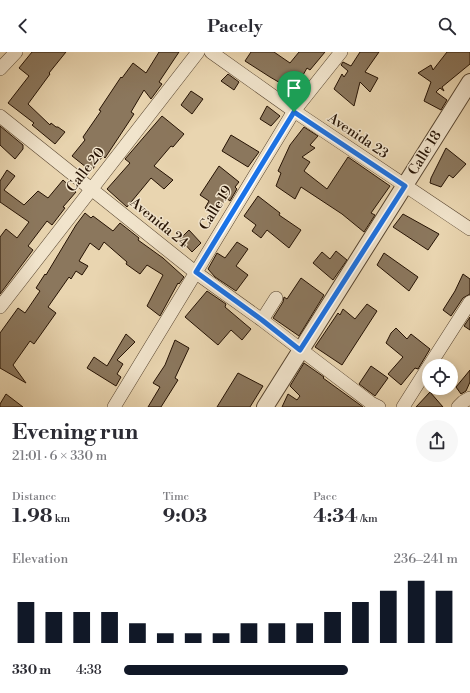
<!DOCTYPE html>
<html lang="en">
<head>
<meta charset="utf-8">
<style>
	:root { --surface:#fff; --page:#f7f7f7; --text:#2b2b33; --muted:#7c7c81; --accent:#111827 }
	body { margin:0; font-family:"Libre Bodoni",serif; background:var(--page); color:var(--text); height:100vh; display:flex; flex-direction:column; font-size:15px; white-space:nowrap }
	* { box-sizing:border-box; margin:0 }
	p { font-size:13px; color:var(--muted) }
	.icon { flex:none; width:22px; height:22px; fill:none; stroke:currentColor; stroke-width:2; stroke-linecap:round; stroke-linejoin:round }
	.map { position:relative; height:355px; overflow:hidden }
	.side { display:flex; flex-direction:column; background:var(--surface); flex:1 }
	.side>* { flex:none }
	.controls { position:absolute; left:422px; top:307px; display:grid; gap:8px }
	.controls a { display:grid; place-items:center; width:36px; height:36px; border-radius:50%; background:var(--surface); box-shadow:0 2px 10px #0003; font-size:20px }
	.pin { position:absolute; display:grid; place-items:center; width:34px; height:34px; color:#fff; margin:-41px -17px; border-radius:50% 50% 50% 0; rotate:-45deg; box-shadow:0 0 4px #0007 }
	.pin .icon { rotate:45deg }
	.round { display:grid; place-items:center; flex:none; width:42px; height:42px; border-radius:21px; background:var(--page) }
	.head { display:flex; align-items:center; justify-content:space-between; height:68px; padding:0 12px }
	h1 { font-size:22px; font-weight:700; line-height:30px }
	.figures { display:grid; grid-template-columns:repeat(3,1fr); gap:6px; height:68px; padding:4px 12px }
	.figures div { display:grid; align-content:center }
	.figures b { font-size:20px; font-weight:700 }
	.figures small { font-size:11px; font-weight:400 }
	.figures p { font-size:11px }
	.chart { height:112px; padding:8px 12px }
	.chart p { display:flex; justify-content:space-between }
	.chart svg { width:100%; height:72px; margin-top:4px; stroke:var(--accent); stroke-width:6 }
	ul { padding:0 12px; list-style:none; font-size:13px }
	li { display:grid; grid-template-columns:64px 48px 1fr; align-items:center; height:30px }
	li i { height:10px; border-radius:5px; background:var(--accent) }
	header { display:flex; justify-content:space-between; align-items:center; height:52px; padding:0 12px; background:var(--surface); font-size:18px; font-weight:700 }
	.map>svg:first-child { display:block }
</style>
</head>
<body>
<header><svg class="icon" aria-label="back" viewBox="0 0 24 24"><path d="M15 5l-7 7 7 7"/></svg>Pacely<svg class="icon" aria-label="search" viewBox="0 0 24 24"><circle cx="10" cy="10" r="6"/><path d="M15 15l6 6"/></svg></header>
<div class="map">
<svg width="470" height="355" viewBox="0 0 470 355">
	<rect width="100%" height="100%" fill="#e9d5b0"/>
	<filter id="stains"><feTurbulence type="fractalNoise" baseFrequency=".005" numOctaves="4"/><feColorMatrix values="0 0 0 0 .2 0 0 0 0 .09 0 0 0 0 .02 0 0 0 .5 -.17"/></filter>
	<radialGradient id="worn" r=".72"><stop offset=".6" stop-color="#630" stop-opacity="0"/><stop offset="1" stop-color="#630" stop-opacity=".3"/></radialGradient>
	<path fill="#8b775d" stroke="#251203" d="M32,0H66L49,21L50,22L28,52L50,73L51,71L56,75H58L65,80L55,92L32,73L34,71L8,51L29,24L19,16Z
		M159,0H179L159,30L162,32L151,47L144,38L131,60L134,62L105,106L103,104L91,119L72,104L85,88L83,85L101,59L99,58L121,25L122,26L133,11L146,21Z
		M251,0H274L290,11L299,0H325L310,18L307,16L294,39L270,25L245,9Z
		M360,0H379L365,20L378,26L370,40L360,30L354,54L334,37L342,22L344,25L348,19L341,13L343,10L351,14Z
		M447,0H470V12L442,35L444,39L440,36L436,40L447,48L441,58L424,49L431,30L418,21L431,13L433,18Z
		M228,22L239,30L234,38L221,29Z
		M191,39L203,47L192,62L181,53Z
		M267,54L280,64L271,74L260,67Z
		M162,64L184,82L173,95L171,94L154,114L173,128L164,137L151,126L127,155L107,137L130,111L125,107Z
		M0,74L23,93V97L15,107L0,93Z
		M304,75L318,84L310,93L315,96L302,105L310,110L304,119L327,137L348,105L390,134L371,161L375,163L364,180L342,162L301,135L295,147L276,134L281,121L278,119L290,93Z
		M231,83L259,100L248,115L222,99Z
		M446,96L466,112L453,126L449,123L441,135L430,131L431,126Z
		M219,114L239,130L235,135L237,137L230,149L226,146L214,163L205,156L209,149L200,143Z
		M7,118L15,124L4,138L24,153L38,139L48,146L63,128L76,140L63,155L65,156L52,173L47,169L28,194L33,198L0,242V185L6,177L17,186L29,170L0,150V129Z
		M258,144L280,161L279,163L301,178L289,196L267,178L261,186L252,179L256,173L244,164Z
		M85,161L91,166L93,164L113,179L120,171L139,186L138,188L163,206L184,225L179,232L178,231L160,264L147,254L163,223L147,213L140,222L126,212L127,210L104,190L99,198L90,191L79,209L88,214L82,223L76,219L71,227L69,225L48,255L56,261L34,292L30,289L13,313L26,331L0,316V281L18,256L25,261L40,239L36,236L45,222L46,223L76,173Z
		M403,162L439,182L428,198L393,175Z
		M189,178L201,191L192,200L180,187Z
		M237,190L248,197L236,214L248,223L236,239L215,225L208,217L217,201L225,206Z
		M336,199L347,208L333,228L313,211L322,200L330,207Z
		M384,201L418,225L409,239L377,213Z
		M463,222L470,227V242L463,246L451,264L443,258L455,239Z
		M301,226L324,243L299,284L273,266L283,250L284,245L287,247Z
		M207,239L226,252L225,255L251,277L242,288L231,278L218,293L185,265Z
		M367,252L377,259L342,313L315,295L338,261L340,263L343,257L355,267Z
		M470,265V278L464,274Z
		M396,276L407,287L411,282L430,297L418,317L415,316L401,333L388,322L403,305L386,291L391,281Z
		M126,282L135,290L117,308L123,312L117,322L121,325L116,334L87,316L94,305L107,314Z
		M175,288L189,296L175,326L178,328L161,355H148L160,335L153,331L165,313Z
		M304,311L324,325L323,326L363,355H282L288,342L297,348L300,344L290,334Z
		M371,314L388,326L375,344L359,332Z
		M470,318V330L466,339L461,342L456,335Z
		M238,321L263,334L250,355H217Z
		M430,340L443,355H416Z
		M6,342L23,355H0V352Z"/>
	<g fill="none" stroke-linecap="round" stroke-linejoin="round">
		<defs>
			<path id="minor" d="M211,0L294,59L470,177
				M0,17L16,0
				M0,64L195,220L262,268L371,351L379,355
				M0,255L198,0
				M262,268L276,246
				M429,314L470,250
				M114,355L294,59L341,0
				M403,355L429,314
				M458,355L463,350L470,346"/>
			<path id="tertiary" d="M265,355L470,30"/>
		</defs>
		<use href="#minor" stroke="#56432e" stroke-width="14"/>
		<use href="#tertiary" stroke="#56432e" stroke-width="18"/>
		<use href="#minor" stroke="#f1e4cc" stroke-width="13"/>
		<use href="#tertiary" stroke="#f1e4cc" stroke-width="16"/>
	</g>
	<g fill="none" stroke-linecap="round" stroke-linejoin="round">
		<defs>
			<path id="route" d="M294,60L405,134L300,298L262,268L196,220Z"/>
		</defs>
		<use href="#route" stroke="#fff" stroke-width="8"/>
		<use href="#route" stroke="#1a73e8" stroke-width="5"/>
	</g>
	<g text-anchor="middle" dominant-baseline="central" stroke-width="3" stroke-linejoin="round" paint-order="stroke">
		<g font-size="14" fill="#251203" stroke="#f1e4cc">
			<text transform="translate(358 84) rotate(34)">Avenida 23</text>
			<text transform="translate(425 101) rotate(-58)">Calle 18</text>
			<text transform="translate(86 118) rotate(-52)">Calle 20</text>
			<text transform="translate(216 156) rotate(-58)">Calle 19</text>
			<text transform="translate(159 171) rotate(39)">Avenida 24</text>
		</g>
	</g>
	<rect width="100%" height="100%" filter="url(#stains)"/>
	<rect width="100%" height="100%" fill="url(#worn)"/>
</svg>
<div class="controls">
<a><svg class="icon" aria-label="locate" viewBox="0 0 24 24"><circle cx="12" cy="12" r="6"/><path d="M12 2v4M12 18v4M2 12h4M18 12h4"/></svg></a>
</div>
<div class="pin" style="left:294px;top:60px;background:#1e9e55"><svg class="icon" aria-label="arrive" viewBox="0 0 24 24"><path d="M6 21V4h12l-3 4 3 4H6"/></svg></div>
</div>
<section class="side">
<div class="head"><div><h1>Evening run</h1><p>21:01 · 6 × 330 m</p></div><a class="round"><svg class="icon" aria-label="share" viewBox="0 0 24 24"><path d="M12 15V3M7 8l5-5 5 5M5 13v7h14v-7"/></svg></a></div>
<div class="figures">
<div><p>Distance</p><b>1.98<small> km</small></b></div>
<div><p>Time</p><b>9:03</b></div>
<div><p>Pace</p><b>4:34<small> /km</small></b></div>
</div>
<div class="chart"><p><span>Elevation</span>236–241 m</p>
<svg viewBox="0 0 160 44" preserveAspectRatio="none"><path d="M5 44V19M15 44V25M25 44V25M35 44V25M45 44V32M55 44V38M65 44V38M75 44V38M85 44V32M95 44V32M105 44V32M115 44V25M125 44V19M135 44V12M145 44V6M155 44V12"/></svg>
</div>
<ul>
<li><b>330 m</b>4:38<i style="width:67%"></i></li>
</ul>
</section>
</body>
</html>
